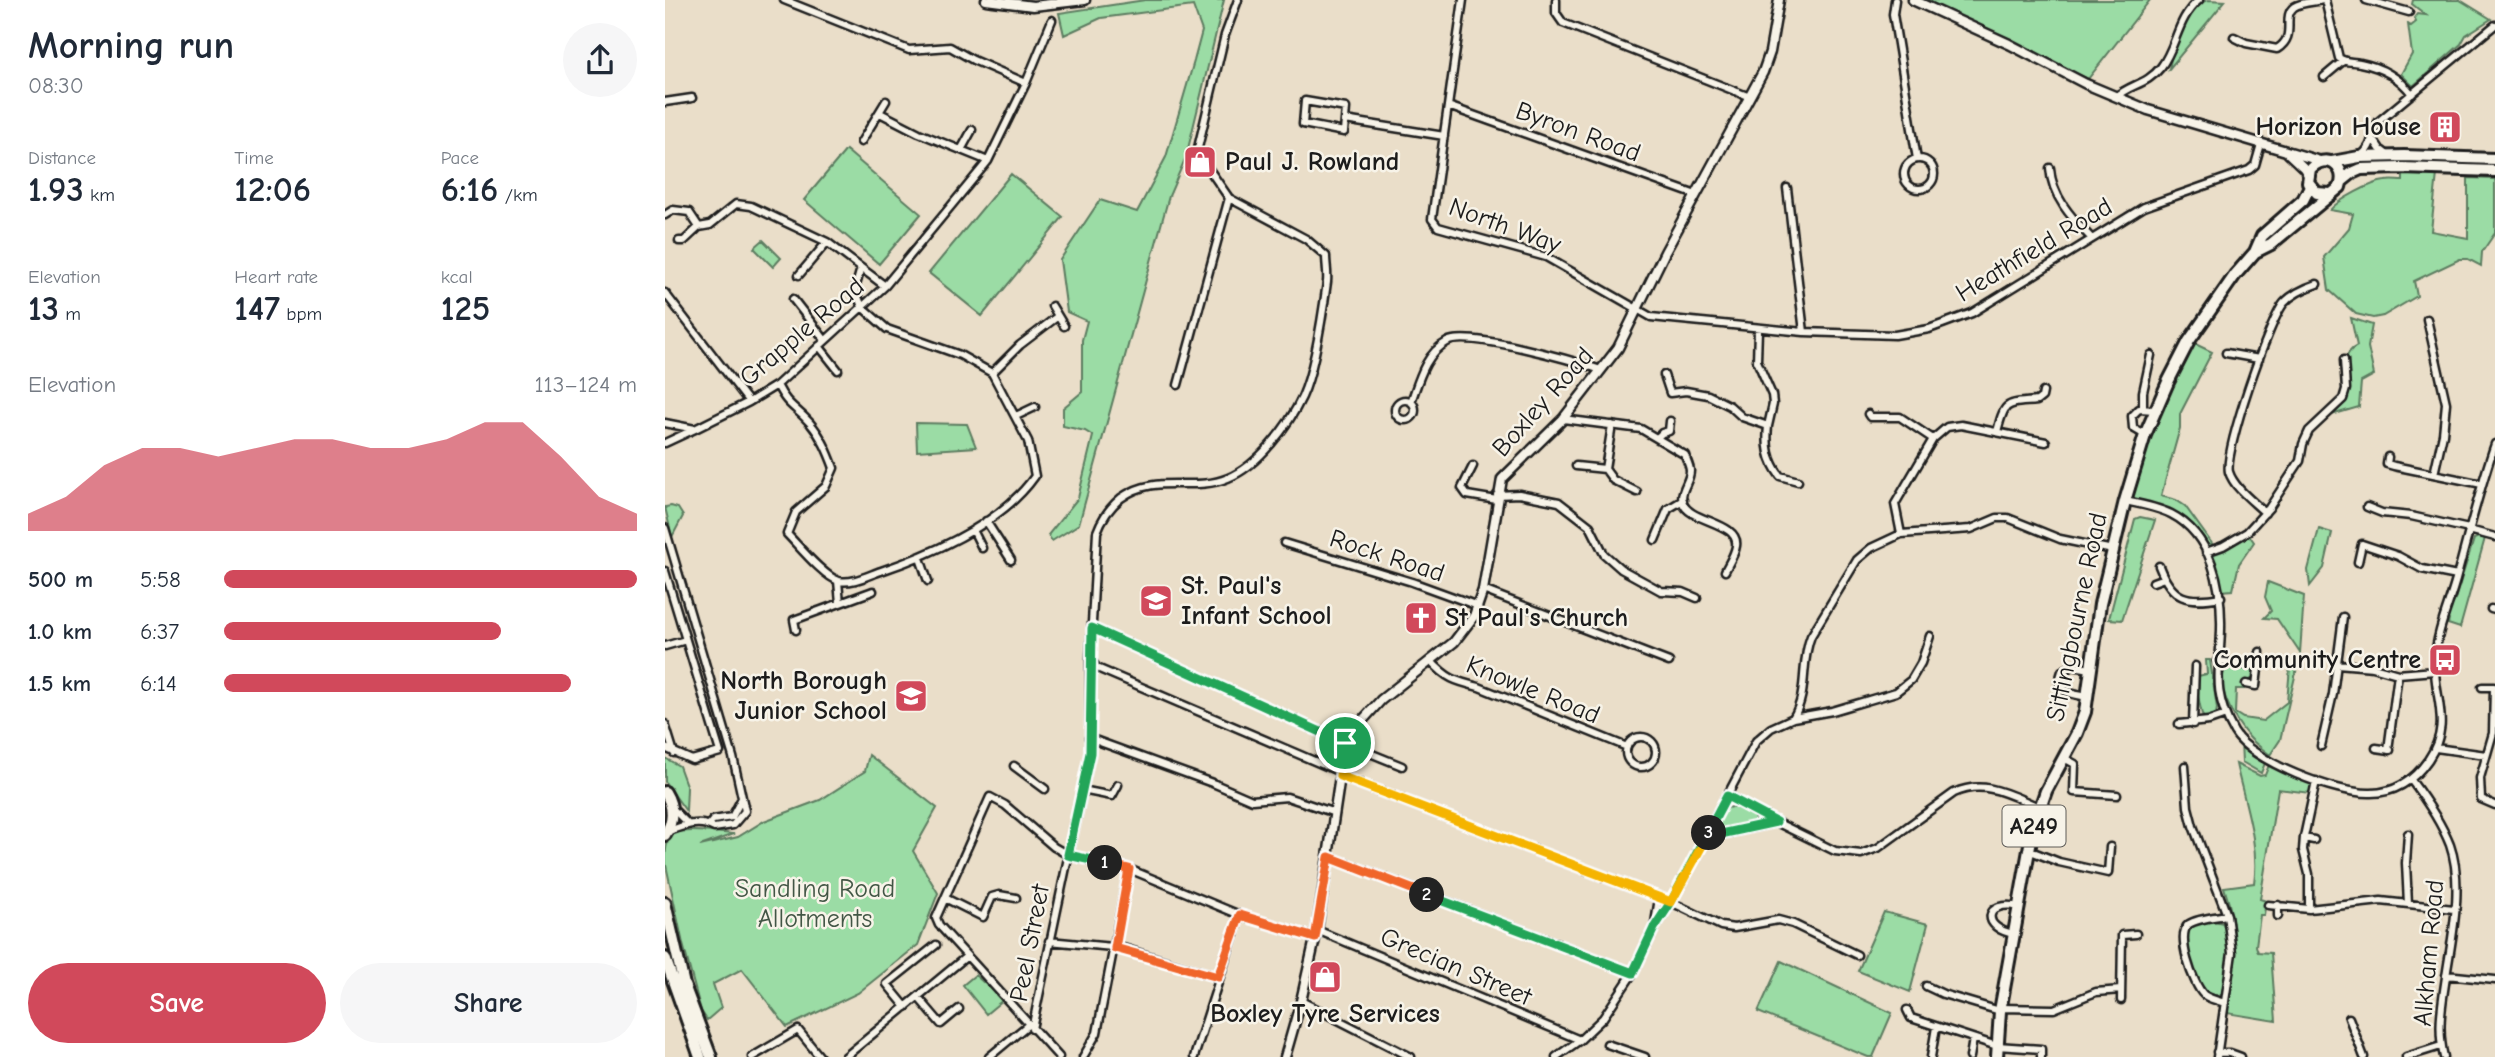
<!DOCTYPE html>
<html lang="en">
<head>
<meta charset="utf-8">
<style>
	:root { --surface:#fff; --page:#f6f6f7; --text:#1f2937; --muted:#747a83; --accent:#d1495b }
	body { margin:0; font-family:"Comic Neue",sans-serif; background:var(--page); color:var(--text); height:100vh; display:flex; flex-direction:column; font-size:26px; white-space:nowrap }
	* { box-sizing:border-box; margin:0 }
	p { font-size:23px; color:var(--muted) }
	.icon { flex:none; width:38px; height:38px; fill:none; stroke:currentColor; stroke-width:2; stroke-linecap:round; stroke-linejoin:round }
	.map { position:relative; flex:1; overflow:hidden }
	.details { display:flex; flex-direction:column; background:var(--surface); width:665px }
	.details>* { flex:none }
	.pin { position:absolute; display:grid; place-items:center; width:60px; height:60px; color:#fff; margin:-30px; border:4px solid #fff; border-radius:50%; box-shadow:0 2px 7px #0007 }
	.km { position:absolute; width:35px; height:35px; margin:-18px; border-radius:50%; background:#222; color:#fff; font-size:19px; line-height:35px; text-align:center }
	.round { display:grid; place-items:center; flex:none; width:74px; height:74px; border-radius:37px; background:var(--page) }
	.summary { display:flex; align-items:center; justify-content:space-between; height:119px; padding:0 28px }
	h1 { font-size:38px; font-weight:700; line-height:52px }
	.metrics { display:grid; grid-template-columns:repeat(3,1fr); gap:10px; height:119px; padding:7px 28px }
	.metrics div { display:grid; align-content:center }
	.metrics b { font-size:35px; font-weight:700 }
	.metrics small { font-size:19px; font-weight:400 }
	.metrics p { font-size:19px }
	.chart { height:196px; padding:14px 28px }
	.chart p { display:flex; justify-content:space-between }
	.chart svg { width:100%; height:126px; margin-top:7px; fill:var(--accent); opacity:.7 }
	.action { display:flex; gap:14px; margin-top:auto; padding:14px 28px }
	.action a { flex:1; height:80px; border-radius:42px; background:var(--accent); color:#fff; font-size:28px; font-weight:700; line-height:80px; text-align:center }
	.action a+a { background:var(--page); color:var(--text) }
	ul { padding:0 28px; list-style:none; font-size:23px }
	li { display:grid; grid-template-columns:112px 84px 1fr; align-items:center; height:52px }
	li i { height:18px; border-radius:9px; background:var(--accent) }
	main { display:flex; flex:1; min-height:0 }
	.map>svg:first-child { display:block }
</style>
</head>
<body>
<main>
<section class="details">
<div class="summary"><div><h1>Morning run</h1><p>08:30</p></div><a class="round"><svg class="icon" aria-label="share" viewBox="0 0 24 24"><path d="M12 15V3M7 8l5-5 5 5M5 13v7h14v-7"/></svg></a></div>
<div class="metrics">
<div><p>Distance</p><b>1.93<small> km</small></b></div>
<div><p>Time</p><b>12:06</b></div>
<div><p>Pace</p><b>6:16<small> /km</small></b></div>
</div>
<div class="metrics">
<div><p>Elevation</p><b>13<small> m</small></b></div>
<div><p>Heart rate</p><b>147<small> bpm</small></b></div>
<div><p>kcal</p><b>125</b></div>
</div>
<div class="chart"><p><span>Elevation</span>113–124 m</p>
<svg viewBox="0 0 160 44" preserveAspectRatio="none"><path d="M0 44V38L10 32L20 21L30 15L40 15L50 18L60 15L70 12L80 12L90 15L100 15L110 12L120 6L130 6L140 18L150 32L160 38V44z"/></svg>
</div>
<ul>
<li><b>500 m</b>5:58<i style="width:100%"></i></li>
<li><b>1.0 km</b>6:37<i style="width:67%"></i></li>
<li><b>1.5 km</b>6:14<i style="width:84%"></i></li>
</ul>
<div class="action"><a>Save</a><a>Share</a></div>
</section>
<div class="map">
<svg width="1830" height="1057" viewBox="0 0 1830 1057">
	<rect width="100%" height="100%" fill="#eadec9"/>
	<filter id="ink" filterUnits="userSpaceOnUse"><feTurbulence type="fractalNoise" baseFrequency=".0143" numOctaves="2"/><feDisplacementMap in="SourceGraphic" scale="14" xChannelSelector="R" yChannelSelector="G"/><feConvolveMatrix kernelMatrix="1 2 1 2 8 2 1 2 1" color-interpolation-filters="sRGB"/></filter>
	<g filter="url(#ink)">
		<path fill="#9bdca5" stroke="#5c7c60" stroke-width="2" d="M480,0H559L521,157L504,196L414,524L387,541L383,535L413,498L428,436L420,431L398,426V408L417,392V340L422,321L402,312L395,260L435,200L472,212L501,157L529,61L537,31L528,6L436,18L399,35L394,13Z
			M1254,0H1485L1423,79Z
			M1543,0L1560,1L1504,69C1508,46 1518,6 1543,0Z
			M1748,0H1795L1826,19L1801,35L1796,44L1748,86L1736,74L1747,54L1743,24L1746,26L1751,22L1749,18L1752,14L1761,15L1747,4Z
			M181,150L256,214L214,264L139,200Z
			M346,174L398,217L317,316L264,273Z
			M1738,174H1772L1766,231L1803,238V178L1830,179V233L1817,252L1816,266L1803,259H1795L1749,281L1752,296L1718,316L1708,318L1691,314L1664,290L1659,257L1684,228L1688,214L1665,210C1673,200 1707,182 1720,181C1726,180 1732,181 1738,181Z
			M98,240L116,258L108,267L89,248Z
			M1686,318L1707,325L1703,347L1709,375L1696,382L1694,407L1663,416L1678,399C1679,381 1673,355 1692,346Z
			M1524,341L1547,352L1515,414V428L1496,496L1511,500L1520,506L1551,549L1582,532L1589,542L1574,564L1568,590L1555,591L1533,538L1514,519L1460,501L1470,465Z
			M251,423L302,424L311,447L252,451Z
			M6,506L13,508L18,516L7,537L0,507Z
			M1475,517L1490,520L1457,620L1444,619L1470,519Z
			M1654,529L1667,533L1659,568L1645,586L1643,570Z
			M1816,536L1820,538L1795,628L1783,624L1784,620L1779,618L1789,602L1809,539Z
			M1603,582L1639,596L1635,653L1612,619L1599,618L1606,611L1600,597Z
			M1541,660H1545L1552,708L1551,715L1539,717L1537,715L1532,691L1533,676L1542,674Z
			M1566,665L1589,670V678L1580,682L1579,689H1571L1570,713L1578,718L1598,721L1622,702L1625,667L1632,668L1615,740L1605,755C1598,749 1590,744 1584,737C1571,723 1543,678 1566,665Z
			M1576,742L1600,763L1596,773L1577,762Z
			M204,755L272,808L248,851L273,893L253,945L193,993L122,1027L77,969L48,984L56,1008L42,1020L36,1011L18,944L1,865C0,855 0,837 10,833C23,828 55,833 69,834L35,846L73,837L99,821L155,800L200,771Z
			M0,758L14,766L22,788L21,811L0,782Z
			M1571,764L1595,776L1600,775L1604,765L1643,780L1647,784L1648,789L1645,793L1613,789L1595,899L1601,901L1599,915H1595L1591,946L1593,952L1606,953L1611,1021L1562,1013C1571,966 1575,934 1559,887L1589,883C1595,845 1579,801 1571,764Z
			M1073,805L1089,814L1090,823L1054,832L1049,824L1059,809Z
			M1219,912L1263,924L1245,992L1193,971Z
			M1549,921L1558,923C1565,943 1567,976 1556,995L1538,994L1532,986L1519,935L1525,923Z
			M1116,961L1227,1013L1208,1057H1203L1093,1012Z
			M310,975L318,982L320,981L338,1000L321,1014L298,985Z"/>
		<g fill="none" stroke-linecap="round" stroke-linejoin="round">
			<defs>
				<path id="street" d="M119,0L244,50L285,47L308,60L361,83
					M798,0L767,219L773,227L881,257L986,317L1139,332L1230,335L1264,329L1307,313L1479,207L1584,170L1590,165L1596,144
					M891,0V13L898,23L1085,97
					M1230,0L1228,14L1252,159
					M1660,0L1674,58C1681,63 1687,61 1695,63C1716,67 1735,78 1747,94
					M1701,0L1744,12
					M1569,37L1581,43L1612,49C1633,36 1616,17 1629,7C1636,2 1649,2 1658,0
					M1659,77L1678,61
					M1451,97C1465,84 1482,85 1496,67C1512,46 1512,18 1534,0
					M640,101L681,108L679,132L638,124Z
					M0,102L27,98
					M783,106L1031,195
					M215,113L254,133L323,161
					M680,120L779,136
					M1709,140L1715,149L1724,156
					M196,142L221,101
					M296,150L307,130
					M1695,156C1710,146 1705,134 1714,121L1830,25
					M1239 174a15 15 0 1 1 30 0a15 15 0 1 1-30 0Z
					M1385,168C1387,198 1408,219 1427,239
					M1122,188L1139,332
					M0,215L8,210L24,212L34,227L45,225L71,204L86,206L162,242L220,286
					M14,241H19L34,227
					M134,275L162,242
					M0,293L84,402
					M128,299L160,340
					M387,306L399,326
					M1762,319L1781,403L1778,434L1769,474
					M154,346L173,370
					M1561,353L1594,359
					M327,373L355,345L393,316
					M999,375L1005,393L1021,391L1043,395L1065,406L1077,417L1103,426L1108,404L1107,395L1092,361L1093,329
					M112,385C123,407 130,406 145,423C157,437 163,452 169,468L161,486L131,512L122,534C133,545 159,577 174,581C187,584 204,575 216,571C269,553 337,523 370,476L363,441L327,373L295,355L222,329L197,307L190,289L196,268
					M513,385L564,198
					M730 410a10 10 0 1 1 20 0a10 10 0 1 1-20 0Z
					M746,402C754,380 760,354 782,342C803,330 910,361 936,370
					M1478,409V392L1486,355
					M1203,414L1205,417H1235L1268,439
					M351,416L370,407
					M898,419L976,429L1020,455C1021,459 1025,466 1025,471C1025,482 1014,491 1018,503C1024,522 1075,522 1071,546C1070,554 1064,563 1060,571
					M0,423L30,429L84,402L112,385L220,286L323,161L361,83L387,20
					M1103,426C1101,445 1103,460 1115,476L1133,481
					M1332,432C1340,400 1341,404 1372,401L1377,397L1378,392
					M1480,435L1468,428L1467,416L1474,409L1490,410
					M992,438L997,433L1004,431L1005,421
					M0,443L30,429
					M1723,457L1722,464L1729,466L1817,484
					M808,466L797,488L802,495L832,500
					M911,466L940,469L947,425
					M940,469L948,480L972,492
					M832,495L854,494L894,502L925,526L939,554L956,569L996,591L1018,592L1032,598
					M1460,501C1475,504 1492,507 1506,514C1547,535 1557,587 1556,629C1555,670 1546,692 1569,732C1587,762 1672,794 1706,793C1731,793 1749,780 1763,760C1789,722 1767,697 1770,658C1772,630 1785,603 1792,576C1804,532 1815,487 1830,444
					M1702,507L1717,513L1746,516L1804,529
					M1600,513C1589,502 1569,488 1564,472C1559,451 1604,321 1619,303C1628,293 1640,288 1652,284
					M321,521L346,560
					M0,528L68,757L80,811L68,825L49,828C34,819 17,826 2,832
					M308,530L317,548
					M1804,530L1830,537
					M1236,534L1230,504L1268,439L1282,427L1296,425L1381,442
					M990,540L1003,509L1018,500
					M619,543L747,582L813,606
					M1541,552L1558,546L1582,532L1604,508L1635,461L1638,444L1644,431L1678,399L1681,389L1679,360
					M255,558L263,581
					M1693,562L1697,544L1733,556L1757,569L1792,576
					M1494,566C1507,600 1522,603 1556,597
					M0,571L55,752L27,760L0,748
					M173,581L175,603
					M1488,582L1499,578
					M818,590L1004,662
					M1826,609L1830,610
					M427,628L680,743L737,766
					M131,630L129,620L208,591
					M0,646L21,640
					M426,660L432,668L675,772
					M765,660C782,679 790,681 814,687L962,747
					M1552,661L1593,666
					M1672,664L1708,667L1733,674L1770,671
					M1581,684L1591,686L1595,652
					M1817,687H1829L1828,733L1815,778L1816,799L1830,805
					M1423,697C1411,695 1398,694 1394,681L1397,671L1408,666L1426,669
					M1128,718C1144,692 1135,663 1146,636L1192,560L1206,548L1236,534L1306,529L1332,518H1343L1395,539L1448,550
					M0,724L9,753
					M1514,724L1544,721L1561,715
					M1528,724L1530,666
					M961 752a15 15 0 1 1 30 0a15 15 0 1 1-30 0Z
					M424,738L550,784L587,800L622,797L670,813
					M1656,746L1668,694L1678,617
					M1711,748L1725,750
					M1771,748L1821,755
					M1723,750L1733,674
					M1399,758L1410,764L1409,792L1452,795
					M349,766L380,789
					M1520,766L1523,807L1528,826L1562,915L1567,953L1552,1057
					M675,776L1006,902L1056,926L1069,928L1113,920L1128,924L1192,955
					M1746,780C1761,800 1776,822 1785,845C1799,885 1787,936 1781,977C1777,1004 1772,1030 1779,1057
					M417,790L447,796L453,785
					M1062,796L1111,822
					M7,808L23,824
					M44,825L48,820L67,817L77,798
					M1043,833L1051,835L1111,822L1170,851L1196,854L1213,848L1289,793C1320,779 1345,795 1374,807
					M1639,838L1649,840
					M1363,850L1394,862L1443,873L1445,847
					M664,857L968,973
					M280,898L318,917L327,897L334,895L351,898
					M1743,904L1741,863L1743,834
					M1603,905L1644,909L1716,901L1789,909
					M1644,909V874L1638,850L1639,837L1651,781
					M1613,916V905
					M990,923L994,898
					M652,930L915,1040
					M1350,934C1315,929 1319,899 1354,907
					M384,941L458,948L553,977
					M1781,975L1830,980
					M1261,986L1278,994L1335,1011
					M253,997L276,1024L294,1009
					M1456,1000L1457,935L1471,934
					M636,1001L746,1057
					M1560,1003C1553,1001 1545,999 1539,995C1528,985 1510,934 1524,924C1533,918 1551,917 1562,915
					M241,1007L222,984L271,945
					M1336,1008L1389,1009L1431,992L1456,990
					M1242,1010L1246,1018L1332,1046L1376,1049V1057
					M1684,1018L1699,1057
					M367,1029L425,753V659L432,532C437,518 444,508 456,498C492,472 527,493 563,478C593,466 624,425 637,397C649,371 658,312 662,282C663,274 661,264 661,256L641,239L564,198L532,152L560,35L573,0
					M942,1044L980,1057
					M1552,1052L1565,1053L1576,1057
					M87,1057L133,1030L155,1057
					M180,1057L302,956
					M324,1057L364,1024
					M394,1057L274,925L271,918L325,797L340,805L389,847L403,855L464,869L575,915L650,938
					M418,1057L432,1033L464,869
					M529,1057L575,915
					M891,1057L915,1040L938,1018L968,973L989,928L1006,902L1091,741L1106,728L1128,718L1167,711L1231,692L1246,680L1256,663L1265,636
					M1266,1057L1271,1027
					M1305,1057L1308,1039
					M1741,1057L1776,1046"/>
				<path id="secondary" d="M321,0L368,6L420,0
					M1248,0L1344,44L1421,84L1483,110L1655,161
					M1623,153L1639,168L1643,175
					M620,1057L636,1001L652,930L680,743L687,732L716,700L789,642L809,616L818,590L837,479L898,419L953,348L1000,252L1098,72L1105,52L1114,0"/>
				<path id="highway" d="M1667,162L1694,157L1739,156L1830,159
					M1677,181L1687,173L1696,169L1737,168L1830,171
					M1590,252L1597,236L1638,200L1645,186
					M0,792C9,807 9,820 0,835
					M0,903L19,985L46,1057
					M0,958L35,1057
					M1332,1057L1335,1011L1368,828L1381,791L1412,733L1420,712L1435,604L1460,501L1480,435L1503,382L1524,341L1570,275L1590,252L1606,244L1675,187C1683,165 1660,152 1645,169L1643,182L1652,193L1665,194"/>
			</defs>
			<use href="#street" stroke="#1c1c1c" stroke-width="11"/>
			<use href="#secondary" stroke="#1c1c1c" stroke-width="13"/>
			<use href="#highway" stroke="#1c1c1c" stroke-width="16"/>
			<use href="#street" stroke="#f7f3e8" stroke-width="6"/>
			<use href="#secondary" stroke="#f7f3e8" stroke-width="8"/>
			<use href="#highway" stroke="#f7f3e8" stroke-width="10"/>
		</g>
	</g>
	<g fill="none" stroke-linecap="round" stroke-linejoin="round" filter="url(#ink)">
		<defs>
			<path id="split-1" d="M440,863L403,855L425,753L427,628L680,743"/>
			<path id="split-2" d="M440,863L464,869L450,948L553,977L575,915L650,938L664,857L762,895"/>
			<path id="split-3" d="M762,895L968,973L989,928L1006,902L1062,796L1111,822L1051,835L1044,833"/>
			<path id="split-4" d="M680,743L675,776L1006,902L1044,833"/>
		</defs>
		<use href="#split-1" stroke="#fff" stroke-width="14"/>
		<use href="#split-2" stroke="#fff" stroke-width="14"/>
		<use href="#split-3" stroke="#fff" stroke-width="14"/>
		<use href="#split-4" stroke="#fff" stroke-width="14"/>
		<use href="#split-1" stroke="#22a559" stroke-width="9"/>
		<use href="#split-2" stroke="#f0652b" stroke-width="9"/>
		<use href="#split-3" stroke="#22a559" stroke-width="9"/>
		<use href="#split-4" stroke="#f5b400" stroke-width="9"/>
	</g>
	<defs>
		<symbol id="building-square" viewBox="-11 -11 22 22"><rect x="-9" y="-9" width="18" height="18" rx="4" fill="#d1495b" stroke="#f7f3e8"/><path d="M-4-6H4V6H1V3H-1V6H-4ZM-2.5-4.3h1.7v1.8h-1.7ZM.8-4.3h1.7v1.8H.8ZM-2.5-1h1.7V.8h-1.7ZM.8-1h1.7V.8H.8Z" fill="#fff"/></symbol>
		<symbol id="shop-square" viewBox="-11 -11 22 22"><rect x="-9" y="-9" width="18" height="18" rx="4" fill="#d1495b" stroke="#f7f3e8"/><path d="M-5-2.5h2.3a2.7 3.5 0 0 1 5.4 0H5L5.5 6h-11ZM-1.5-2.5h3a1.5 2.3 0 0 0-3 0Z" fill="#fff"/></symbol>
		<symbol id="school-square" viewBox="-11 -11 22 22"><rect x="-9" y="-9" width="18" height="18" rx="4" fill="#d1495b" stroke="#f7f3e8"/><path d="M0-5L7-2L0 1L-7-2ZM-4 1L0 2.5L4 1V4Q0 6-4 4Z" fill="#fff"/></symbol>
		<symbol id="church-square" viewBox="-11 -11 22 22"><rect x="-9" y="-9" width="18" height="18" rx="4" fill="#d1495b" stroke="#f7f3e8"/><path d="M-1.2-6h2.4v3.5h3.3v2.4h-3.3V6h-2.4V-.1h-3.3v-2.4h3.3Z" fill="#fff"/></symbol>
		<symbol id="bus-square" viewBox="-11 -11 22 22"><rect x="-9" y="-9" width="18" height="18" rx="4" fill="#d1495b" stroke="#f7f3e8"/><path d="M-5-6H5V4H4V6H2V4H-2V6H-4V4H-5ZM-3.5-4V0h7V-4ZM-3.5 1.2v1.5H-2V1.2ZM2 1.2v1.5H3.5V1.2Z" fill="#fff"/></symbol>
	</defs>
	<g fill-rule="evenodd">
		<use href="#building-square" x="1761" y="108" width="38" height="38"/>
		<use href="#shop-square" x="516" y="143" width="38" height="38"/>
		<use href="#school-square" x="472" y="582" width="38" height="38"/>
		<use href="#church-square" x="737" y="599" width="38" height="38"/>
		<use href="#bus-square" x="1761" y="641" width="38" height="38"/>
		<use href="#school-square" x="227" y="677" width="38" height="38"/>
		<use href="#shop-square" x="641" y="958" width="38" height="38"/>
	</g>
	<g text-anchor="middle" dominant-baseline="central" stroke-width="5" stroke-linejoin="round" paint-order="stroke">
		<rect fill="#f7f3e8" stroke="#5e5c59" stroke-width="2" x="1337.5" y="805.5" width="63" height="41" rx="5"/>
		<g font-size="24" font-weight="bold" fill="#1c1c1c">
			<text x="1369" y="826">A249</text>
		</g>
		<g font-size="26" font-weight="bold" fill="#1c1c1c" stroke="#f7f3e8" text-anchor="end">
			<text x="1756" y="127">Horizon House</text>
			<text x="560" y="162" text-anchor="start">Paul J. Rowland</text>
			<text x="516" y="586" text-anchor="start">St. Paul's<tspan x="516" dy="30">Infant School</tspan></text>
			<text x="780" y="618" text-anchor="start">St Paul's Church</text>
			<text x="1756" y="660">Community Centre</text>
			<text x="222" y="681">North Borough<tspan x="222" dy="30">Junior School</tspan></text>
			<text x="660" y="1014" text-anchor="middle">Boxley Tyre Services</text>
		</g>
		<g font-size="26" fill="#1c1c1c" stroke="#f7f3e8">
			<text transform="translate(913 132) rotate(20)">Byron Road</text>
			<text transform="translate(840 226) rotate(20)">North Way</text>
			<text transform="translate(1369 250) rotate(-31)">Heathfield Road</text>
			<text transform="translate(137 332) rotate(-40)">Grapple Road</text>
			<text transform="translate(878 402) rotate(-48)">Boxley Road</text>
			<text transform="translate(722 556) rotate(18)">Rock Road</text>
			<text transform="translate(1412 617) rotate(-78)">Sittingbourne Road</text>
			<text transform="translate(868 690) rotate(22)">Knowle Road</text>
			<text transform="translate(365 943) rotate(-79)">Peel Street</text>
			<text transform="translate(1764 953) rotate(-85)">Alkham Road</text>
			<text transform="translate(791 967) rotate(23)">Grecian Street</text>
		</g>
		<g font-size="26" fill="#425645" stroke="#f7f3e8">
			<text x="150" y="889">Sandling Road<tspan x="150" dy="30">Allotments</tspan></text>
		</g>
	</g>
</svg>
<div class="pin" style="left:680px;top:743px;background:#1e9e55"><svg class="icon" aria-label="arrive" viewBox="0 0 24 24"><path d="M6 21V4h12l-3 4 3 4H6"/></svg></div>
<b class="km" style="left:440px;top:863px">1</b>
<b class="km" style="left:762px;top:895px">2</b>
<b class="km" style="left:1044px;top:833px">3</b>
</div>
</main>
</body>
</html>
